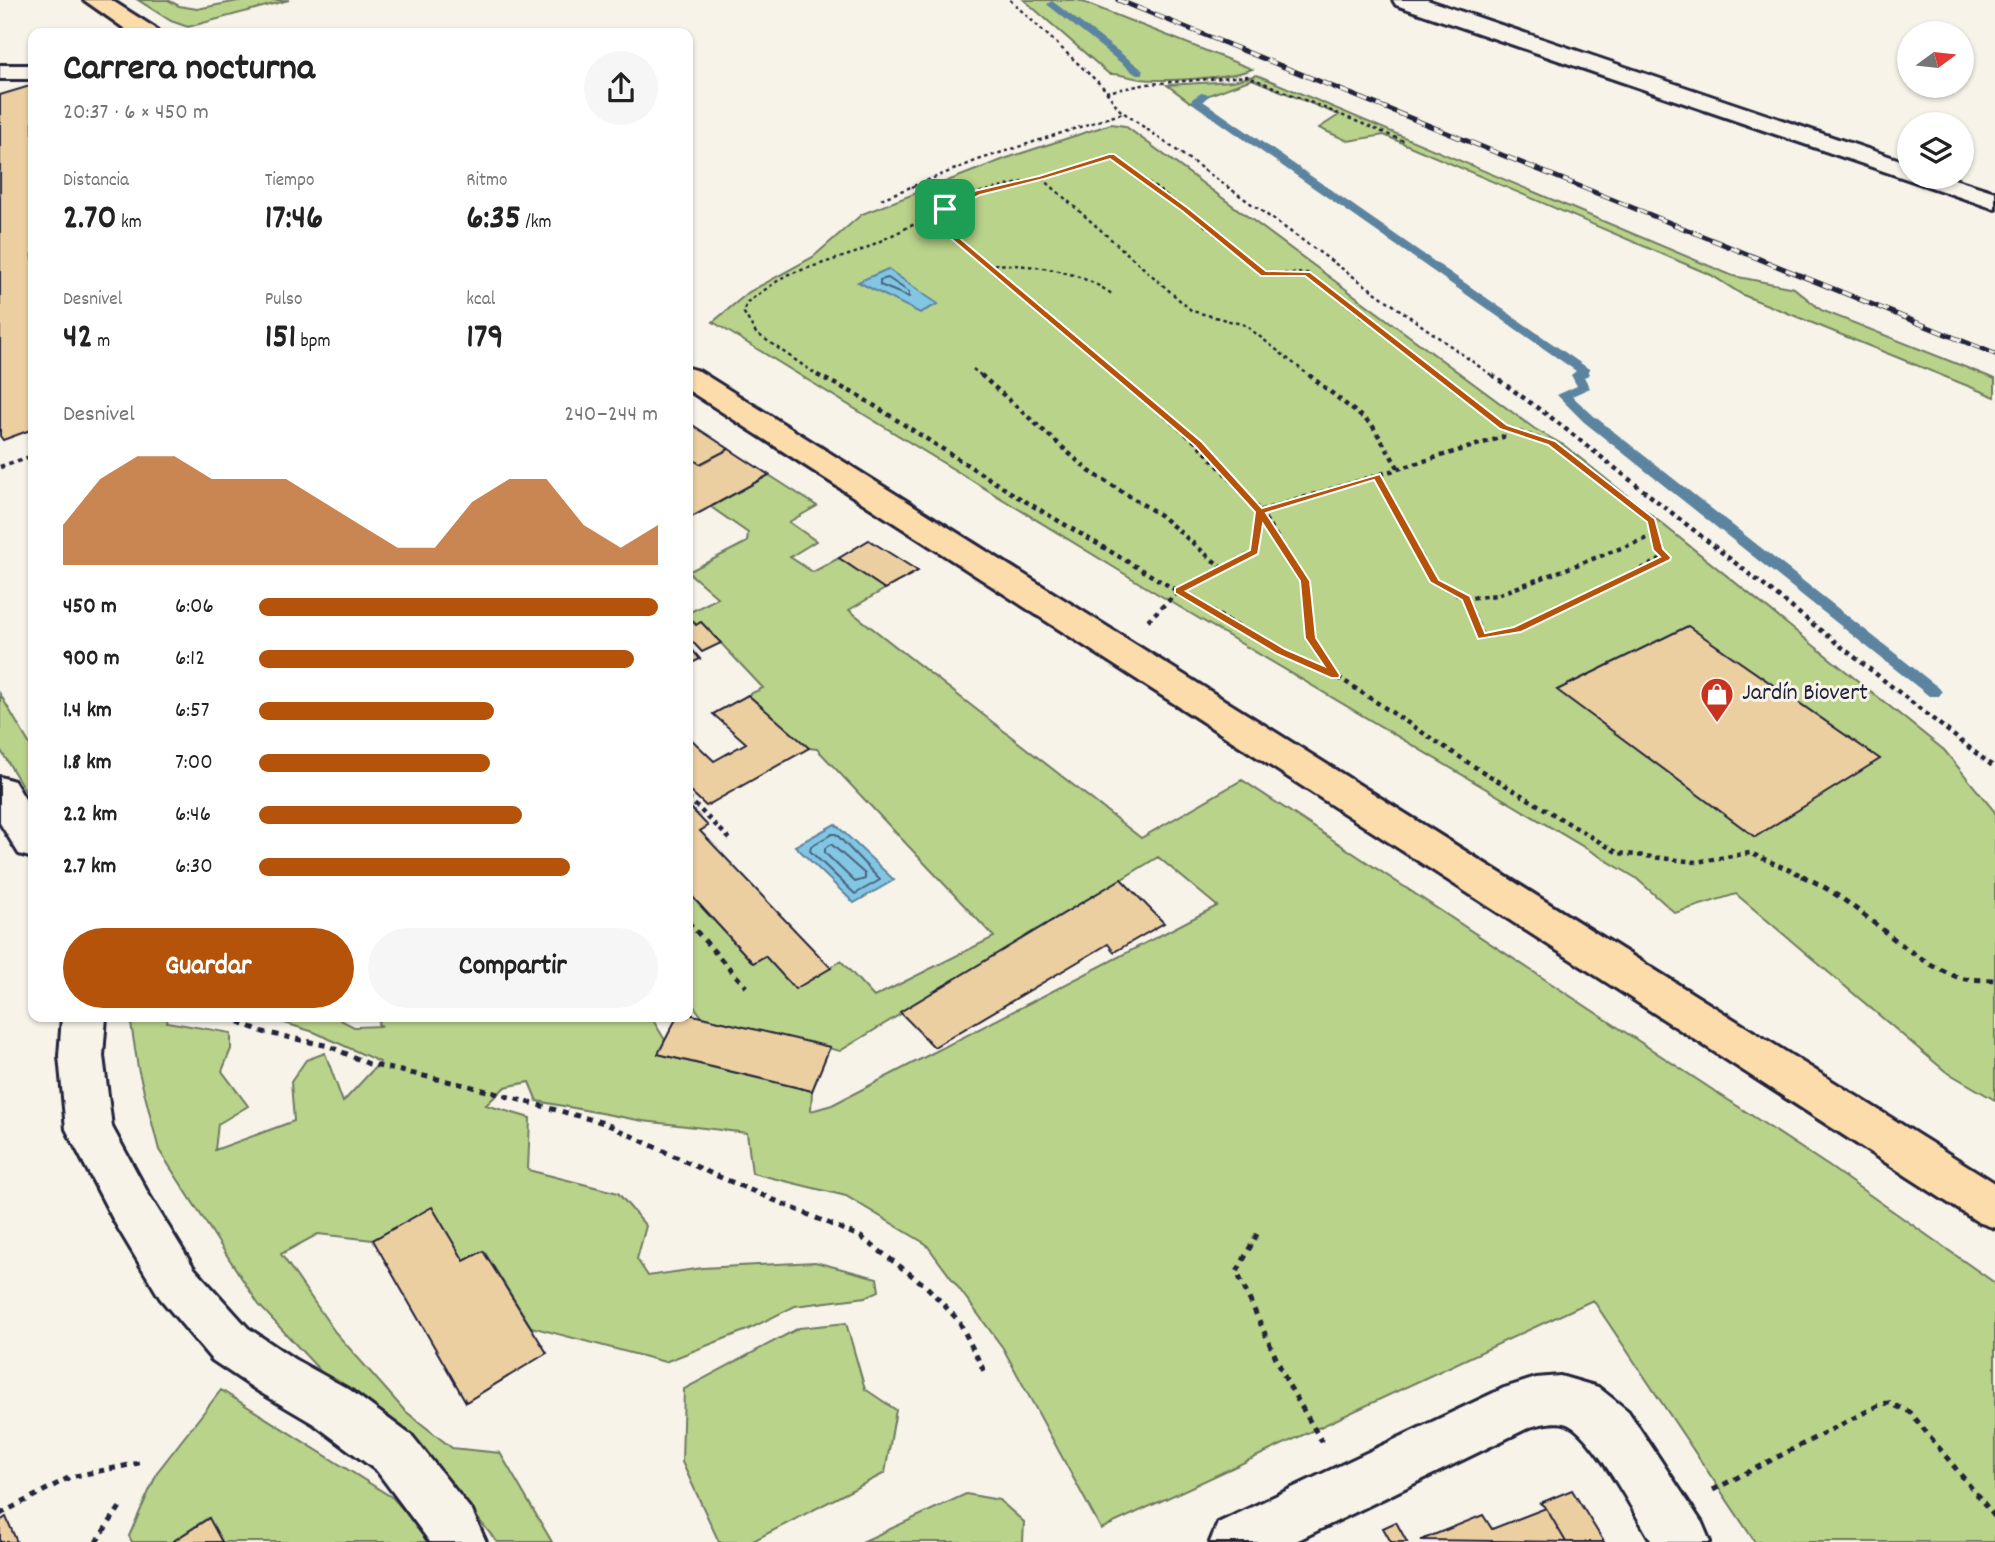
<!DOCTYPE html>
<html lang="es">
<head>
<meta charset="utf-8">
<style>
	:root { --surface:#fff; --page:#f6f6f6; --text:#222; --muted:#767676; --accent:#b45309 }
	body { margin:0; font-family:Dekko,sans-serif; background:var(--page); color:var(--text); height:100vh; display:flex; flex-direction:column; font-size:26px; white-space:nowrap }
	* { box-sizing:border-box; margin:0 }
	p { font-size:23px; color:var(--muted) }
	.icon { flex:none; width:38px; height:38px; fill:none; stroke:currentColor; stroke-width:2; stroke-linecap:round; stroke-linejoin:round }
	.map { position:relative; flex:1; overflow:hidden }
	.side { position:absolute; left:28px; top:28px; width:665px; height:994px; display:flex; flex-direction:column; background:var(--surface); border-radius:14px; box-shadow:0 2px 5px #0004 }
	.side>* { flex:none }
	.needle { width:46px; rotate:75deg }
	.fabs { position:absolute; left:1897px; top:21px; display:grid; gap:14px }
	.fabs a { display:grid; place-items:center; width:77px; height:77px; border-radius:50%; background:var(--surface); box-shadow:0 2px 5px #0004; font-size:35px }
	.pin { position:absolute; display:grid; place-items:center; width:60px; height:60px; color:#fff; margin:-30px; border-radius:14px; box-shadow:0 4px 10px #0006 }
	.round { display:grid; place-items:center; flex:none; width:74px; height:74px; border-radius:37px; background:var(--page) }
	.summary { display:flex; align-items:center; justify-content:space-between; height:119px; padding:0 35px }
	h1 { font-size:38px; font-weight:700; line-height:52px }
	.metrics { display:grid; grid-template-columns:repeat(3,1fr); gap:10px; height:119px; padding:7px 35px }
	.metrics div { display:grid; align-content:center }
	.metrics b { font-size:35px; font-weight:700 }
	.metrics small { font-size:19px; font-weight:400 }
	.metrics p { font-size:19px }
	.chart { height:196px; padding:14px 35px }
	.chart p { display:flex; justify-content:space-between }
	.chart svg { width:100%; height:126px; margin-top:7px; fill:var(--accent); opacity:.7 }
	.primary-button { display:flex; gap:14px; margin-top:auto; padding:14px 35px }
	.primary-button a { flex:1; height:80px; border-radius:42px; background:var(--accent); color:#fff; font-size:28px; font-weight:700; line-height:80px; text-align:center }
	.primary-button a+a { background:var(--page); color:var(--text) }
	ul { padding:0 35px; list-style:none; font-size:23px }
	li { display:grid; grid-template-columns:112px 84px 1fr; align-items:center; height:52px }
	li i { height:18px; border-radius:9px; background:var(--accent) }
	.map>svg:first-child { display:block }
</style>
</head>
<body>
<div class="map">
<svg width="1995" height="1542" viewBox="0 0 1995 1542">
	<rect width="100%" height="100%" fill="#f7f3e8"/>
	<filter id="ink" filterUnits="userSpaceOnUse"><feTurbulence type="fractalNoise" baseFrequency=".0143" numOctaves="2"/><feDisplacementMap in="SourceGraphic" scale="14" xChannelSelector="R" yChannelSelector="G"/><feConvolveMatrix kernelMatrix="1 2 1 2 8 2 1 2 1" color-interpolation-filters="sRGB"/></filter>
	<g filter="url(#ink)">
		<path fill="#b9d38a" stroke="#6e7a62" stroke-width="2" d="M138,0H168L179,6L197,9L243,0H289L188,27L171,21Z
			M1024,0H1078L1252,69C1232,78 1164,82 1141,79C1129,78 1121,73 1109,74Z
			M1257,75L1733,276L1794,288L1821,310L1995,379V397L1743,295L1711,275L1384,135L1348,141L1319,128L1339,115L1252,79L1190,102L1167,85L1233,81Z
			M1111,124L1125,126L1535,429L1565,446L1944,750L1995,812V1100L1945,1071L1736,894L1675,913L1636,878L1146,587L713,322L749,292L813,257L862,214L1007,158Z
			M769,475L817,506L789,522L816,541L790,557L813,572L839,558L885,589L849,610L1141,838L1242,780L1830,1167L1995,1283V1542H1755L1593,1300L1101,1529L1003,1348L926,1244L846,1196L752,1173L747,1133L643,1121L537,1101L529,1082L505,1087L486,1105L530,1118L528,1170L618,1193L646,1226L637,1259L648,1276L702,1268L815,1262L877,1278L879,1291L866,1297L795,1306L747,1330L665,1362L531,1327L484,1251L464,1261L432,1208L373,1240L318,1234L281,1254L335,1332L404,1410L452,1448L500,1453L552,1542H497L416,1442L325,1376L259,1305L159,1150L138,1068L130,1017H168L167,1022L231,1033V1049L222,1071L248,1106L218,1124L215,1150L294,1121L291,1082L306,1060L325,1053L343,1102L380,1062L314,1032L265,1017H335L354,1027L382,1026L378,1024L380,1017H651L665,1040L659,1054L812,1091L811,1111L832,1105L1217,906L1158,857L840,1051L702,1017L688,998V892L753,963L765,956L795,988L841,961L874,997L994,937L817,749L809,748L748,695L763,688L701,622L696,625L688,616V613L718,598L688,572L747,542L748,533L711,507Z
			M0,694L33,750V804L0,749Z
			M846,1323L865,1389L896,1410L885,1473L751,1542H719L682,1462L684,1389L799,1328Z
			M221,1390L393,1498L432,1542H222L208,1518L172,1542H132L129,1536L158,1471Z
			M966,1494L999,1500L1024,1522L1023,1542H862Z"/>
		<path fill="#82c6e3" stroke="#5c84a0" stroke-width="2" d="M888,269L938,304L920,313L858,282Z
			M835,824L894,880L854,903L795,846Z"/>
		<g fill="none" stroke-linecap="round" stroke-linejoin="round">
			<path stroke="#48647e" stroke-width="2" d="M888,278L909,292V297L880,285V280Z
				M832,834H836L880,880L855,894L810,851L811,846Z
				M831,844L865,874V879L855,882L825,853V848Z"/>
			<path fill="#5c84a0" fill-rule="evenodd" d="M1052,1L1143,70V74H1135L1049,6L1047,4Z
				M1201,93L1210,95L1203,101L1589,369V375L1584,377L1590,388L1572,396L1594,416L1939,688L1942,692L1939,696H1929L1584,422L1557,395L1577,386L1571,375L1576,371L1192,103V99Z"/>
		</g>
		<path fill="#eccfa0" stroke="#22223b" stroke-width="2" d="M33,85V429L3,440L0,436V95Z
			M688,422L729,449L700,464L688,456Z
			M729,449L769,475L688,519V456L700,464Z
			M869,540L918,571L885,589L839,558Z
			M688,616L696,625L701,622L721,643L702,652L688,637Z
			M1688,626L1880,759L1755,837L1557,690Z
			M688,645L700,659L688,665Z
			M748,695L809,748L706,806L688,789V736L714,761L746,743L713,714Z
			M688,805L708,826L700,831L831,968L795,989L765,956L753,963L688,892Z
			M1121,879L1164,923L1114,952L1108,944L934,1047L900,1012Z
			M688,1014L702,1017L830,1047L812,1091L658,1054L677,1017H688Z
			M432,1207L464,1261L483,1251L547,1353L466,1402L373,1240Z
			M1572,1490L1604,1542H1566L1546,1508L1540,1503Z
			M1546,1508L1566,1542L1421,1540L1483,1515L1492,1529Z
			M6,1517L17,1542H0V1521Z
			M209,1518L222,1542H172Z
			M1396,1522L1407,1542H1391L1383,1528Z"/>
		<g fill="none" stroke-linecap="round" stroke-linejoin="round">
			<defs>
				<path id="minor" d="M1393,0H1427L1909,163V177H1948L1995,192V209L1396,5Z
					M0,65H33V79H0Z
					M0,777L14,781L33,812V858L19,854L0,823Z
					M62,1017H106L103,1056L112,1127L149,1195L194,1268L248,1328L294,1359L350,1390L413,1437L472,1511L486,1542H430L377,1471L314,1424L258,1391L212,1360L160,1298L115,1223L66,1129L59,1056Z
					M1560,1376L1598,1387L1628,1411L1702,1523L1710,1542H1652C1636,1516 1593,1434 1567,1424C1556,1420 1541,1424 1530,1427L1294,1542H1210L1218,1523L1504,1388L1536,1378Z"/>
				<path id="major" d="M84,0H111L155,28L159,33H131Z
					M688,368L699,371L1995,1183V1228L1978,1222L688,390Z"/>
			</defs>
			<use href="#minor" stroke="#22223b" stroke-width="6"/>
			<use href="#major" stroke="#22223b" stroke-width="6"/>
			<path stroke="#22223b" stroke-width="2.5" stroke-dasharray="3.5 3.5" stroke-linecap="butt" d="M1010,0L1102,86L1120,110L1494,377
				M1106,92L1148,84L1247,76L1404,141
				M1042,178L1192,311L1245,325L1311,377
				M881,199L978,160L1123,113
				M987,264C1032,265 1074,268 1112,294
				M973,369L983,377
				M820,377L756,333L744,313L746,303L786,275L858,252L945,209L912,186
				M1119,377L945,230V209L977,193L1041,178L1111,156L1185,209L1264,274L1307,273L1440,377"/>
			<path stroke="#22223b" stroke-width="4.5" stroke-dasharray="4.5 4.5" stroke-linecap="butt" d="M817,375L859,396L1018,497L1281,652L1335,675L1475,767L1618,853L1696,862L1750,853L1806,877
				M981,375L1089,471L1160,515L1222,568
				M1117,375L1198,444L1260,511
				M1309,375L1372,425L1399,469
				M1492,375L1553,419L1995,768
				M0,467L33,456
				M1377,476L1435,582L1466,598L1497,595L1656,535
				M1260,511L1305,581L1311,637L1335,675
				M1260,511L1503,437L1504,427L1438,375
				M1466,598L1482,637L1517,630L1666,557L1658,550L1652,521L1551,443L1504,427
				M1148,620L1179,591L1255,552L1260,511
				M688,798L732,841"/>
			<path stroke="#22223b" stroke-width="5" stroke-dasharray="6 6" stroke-linecap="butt" d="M1802,876C1859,900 1898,954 1957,977C1968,981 1983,979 1995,980
				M688,922L746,987
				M228,1017L263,1032L329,1046L369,1064L465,1085L604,1123L708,1172L861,1237L926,1286L959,1321L986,1375
				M1257,1234L1237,1272L1287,1382L1322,1442
				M1713,1490L1881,1404L1889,1403L1910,1412L1995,1517
				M0,1514L70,1477L139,1463
				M96,1542L120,1507"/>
			<use href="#minor" fill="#f7f3e8" fill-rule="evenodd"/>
			<use href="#major" fill="#fddcac" fill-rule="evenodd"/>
			<defs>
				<path id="rail" d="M1118,0L1995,354"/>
			</defs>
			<use href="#rail" stroke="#22223b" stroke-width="5"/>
			<use href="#rail" stroke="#f7f3e8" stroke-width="3.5" stroke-dasharray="10" stroke-linecap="butt"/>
		</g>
	</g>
	<path fill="#b45309" stroke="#fff" stroke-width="2" fill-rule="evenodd" d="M1109,154H1114L1188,208L1266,271L1310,272L1507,425L1555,441L1655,519L1663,549L1671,557L1670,560L1521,632L1478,639L1462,600L1430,582L1374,480L1266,513L1310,581L1316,638L1340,675L1339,678H1331L1277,654L1175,593V588L1250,550L1255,512L1195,446L941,230L943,207L974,191L1039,176ZM1110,159L1182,211L1261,276H1305L1500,429L1548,445L1647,522L1653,550L1660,557L1514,627L1485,633L1470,596L1439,580L1380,474L1262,508L1202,442L949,229V210L980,195L1044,179ZM1263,524L1300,581L1305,638L1324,666L1285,649L1186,591L1258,554Z"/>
	<defs>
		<symbol id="shop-pin" viewBox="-11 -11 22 30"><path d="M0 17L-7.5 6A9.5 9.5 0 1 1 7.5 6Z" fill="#c8321e" stroke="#f7f3e8"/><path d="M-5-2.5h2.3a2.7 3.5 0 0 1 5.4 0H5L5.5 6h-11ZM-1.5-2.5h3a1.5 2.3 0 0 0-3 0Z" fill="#fff"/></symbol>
	</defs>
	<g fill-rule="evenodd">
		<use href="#shop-pin" x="1698" y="675" width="38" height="52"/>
	</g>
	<g text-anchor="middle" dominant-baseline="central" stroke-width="6" stroke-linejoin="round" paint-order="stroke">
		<g font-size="24" fill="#22223b" stroke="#f7f3e8" text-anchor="start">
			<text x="1742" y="694">Jardín Biovert</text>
		</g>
	</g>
</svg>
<div class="fabs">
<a><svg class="needle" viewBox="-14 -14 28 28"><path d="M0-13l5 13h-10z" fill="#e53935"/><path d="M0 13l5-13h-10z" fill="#767676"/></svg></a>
<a><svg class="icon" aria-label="layers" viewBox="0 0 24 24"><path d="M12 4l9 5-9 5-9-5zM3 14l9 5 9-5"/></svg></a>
</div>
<div class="pin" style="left:945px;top:209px;background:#1e9e55"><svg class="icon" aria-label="arrive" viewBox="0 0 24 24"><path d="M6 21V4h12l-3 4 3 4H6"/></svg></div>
<section class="side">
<div class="summary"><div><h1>Carrera nocturna</h1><p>20:37 · 6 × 450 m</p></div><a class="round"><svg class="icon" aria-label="share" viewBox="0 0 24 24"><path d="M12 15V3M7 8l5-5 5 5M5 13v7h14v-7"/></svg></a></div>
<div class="metrics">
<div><p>Distancia</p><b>2.70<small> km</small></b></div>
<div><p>Tiempo</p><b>17:46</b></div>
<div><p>Ritmo</p><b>6:35<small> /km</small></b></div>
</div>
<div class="metrics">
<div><p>Desnivel</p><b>42<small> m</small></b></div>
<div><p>Pulso</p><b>151<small> bpm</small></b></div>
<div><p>kcal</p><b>179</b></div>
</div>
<div class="chart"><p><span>Desnivel</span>240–244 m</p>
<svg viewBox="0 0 160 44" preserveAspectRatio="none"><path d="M0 44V30L10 14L20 6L30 6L40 14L50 14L60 14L70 22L80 30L90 38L100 38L110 22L120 14L130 14L140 30L150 38L160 30V44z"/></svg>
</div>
<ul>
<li><b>450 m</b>6:06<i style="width:100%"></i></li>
<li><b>900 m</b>6:12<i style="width:94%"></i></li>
<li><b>1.4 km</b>6:57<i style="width:59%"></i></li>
<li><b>1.8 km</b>7:00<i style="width:58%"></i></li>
<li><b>2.2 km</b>6:46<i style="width:66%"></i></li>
<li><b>2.7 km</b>6:30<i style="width:78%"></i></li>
</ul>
<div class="primary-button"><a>Guardar</a><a>Compartir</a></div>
</section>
</div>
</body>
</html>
